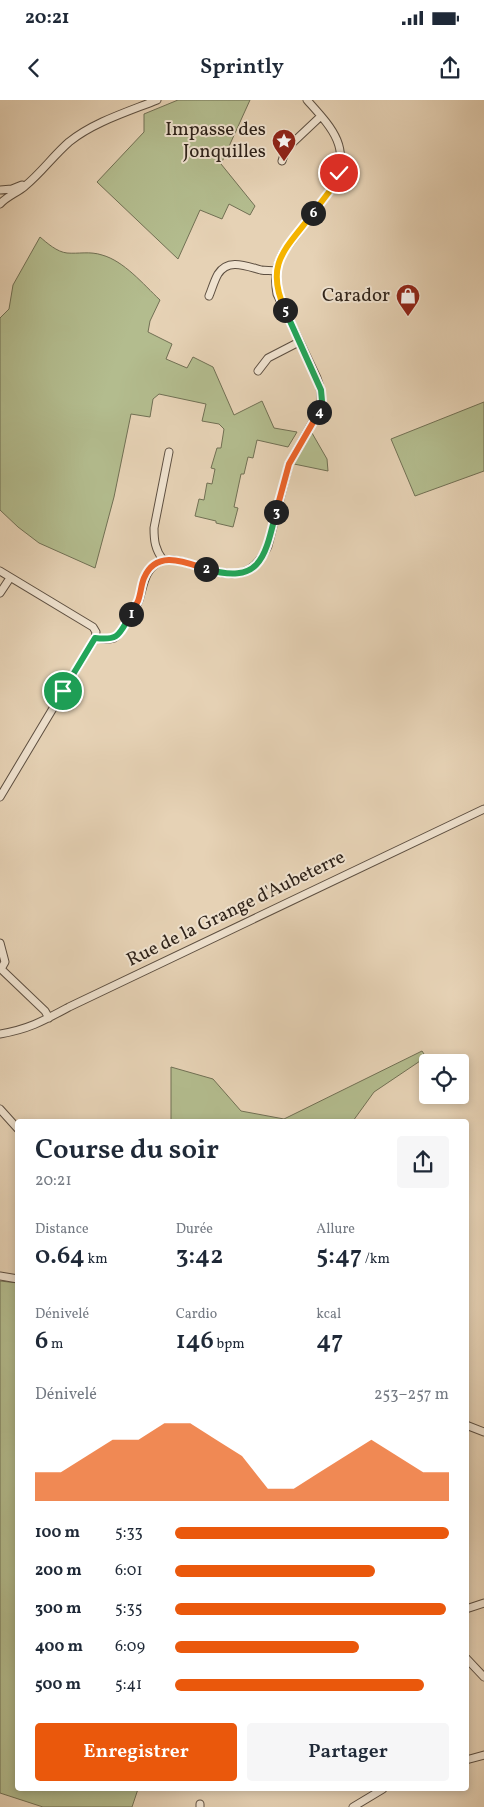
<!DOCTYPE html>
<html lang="fr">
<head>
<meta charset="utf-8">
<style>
	:root { --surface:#fff; --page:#f6f6f7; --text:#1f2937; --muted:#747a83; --accent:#ea580c }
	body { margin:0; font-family:Vollkorn,serif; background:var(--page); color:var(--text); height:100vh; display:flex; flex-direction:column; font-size:19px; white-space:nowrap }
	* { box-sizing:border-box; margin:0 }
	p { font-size:16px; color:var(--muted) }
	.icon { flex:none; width:28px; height:28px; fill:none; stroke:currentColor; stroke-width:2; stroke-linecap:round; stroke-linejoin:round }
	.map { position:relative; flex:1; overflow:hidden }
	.panel { position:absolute; left:15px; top:1019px; width:454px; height:672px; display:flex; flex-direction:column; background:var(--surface); border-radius:5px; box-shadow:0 2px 8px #0003 }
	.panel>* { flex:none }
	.fabs { position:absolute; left:419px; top:954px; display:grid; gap:10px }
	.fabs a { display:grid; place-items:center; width:50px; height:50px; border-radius:5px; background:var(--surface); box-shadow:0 2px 8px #0003; font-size:25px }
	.pin { position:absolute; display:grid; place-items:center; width:42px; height:42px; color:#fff; margin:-21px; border:2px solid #fff; border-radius:50%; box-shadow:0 1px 5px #0007 }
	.km { position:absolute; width:25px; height:25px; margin:-12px; border-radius:50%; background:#222; color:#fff; font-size:14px; line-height:25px; text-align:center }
	.round { display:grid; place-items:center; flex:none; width:52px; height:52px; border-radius:5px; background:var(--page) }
	.summary { display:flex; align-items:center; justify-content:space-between; height:85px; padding:0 20px }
	h1 { font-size:28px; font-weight:600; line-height:38px }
	.metrics { display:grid; grid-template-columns:repeat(3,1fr); gap:8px; height:85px; padding:5px 20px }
	.metrics div { display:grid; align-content:center }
	.metrics b { font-size:25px; font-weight:600 }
	.metrics small { font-size:14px; font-weight:400 }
	.metrics p { font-size:14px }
	.chart { height:140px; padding:10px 20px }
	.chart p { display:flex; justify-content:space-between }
	.chart svg { width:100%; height:90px; margin-top:5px; fill:var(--accent); opacity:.7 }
	.button { display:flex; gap:10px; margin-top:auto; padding:10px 20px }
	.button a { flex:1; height:58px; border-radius:5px; background:var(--accent); color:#fff; font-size:20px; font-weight:600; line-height:58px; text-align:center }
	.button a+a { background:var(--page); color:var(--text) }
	ul { padding:0 20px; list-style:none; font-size:16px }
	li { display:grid; grid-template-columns:80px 60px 1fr; align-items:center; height:38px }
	li i { height:12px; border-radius:6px; background:var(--accent) }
	.status { display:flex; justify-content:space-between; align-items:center; height:35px; padding:0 25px; background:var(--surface); direction:ltr }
	.status svg { height:14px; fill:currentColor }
	header { display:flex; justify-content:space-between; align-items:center; height:65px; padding:0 20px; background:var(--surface); font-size:22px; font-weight:600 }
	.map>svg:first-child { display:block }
</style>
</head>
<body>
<div class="status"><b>20:21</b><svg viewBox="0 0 49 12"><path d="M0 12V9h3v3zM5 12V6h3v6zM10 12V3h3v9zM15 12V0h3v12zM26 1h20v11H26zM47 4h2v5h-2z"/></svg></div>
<header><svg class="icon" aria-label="back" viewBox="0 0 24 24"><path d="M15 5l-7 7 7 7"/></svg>Sprintly<svg class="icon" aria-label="share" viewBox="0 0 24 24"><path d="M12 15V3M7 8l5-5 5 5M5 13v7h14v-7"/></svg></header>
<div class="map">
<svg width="484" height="1707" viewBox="0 0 484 1707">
	<rect width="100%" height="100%" fill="#e6d2b5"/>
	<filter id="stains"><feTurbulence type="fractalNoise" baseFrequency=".004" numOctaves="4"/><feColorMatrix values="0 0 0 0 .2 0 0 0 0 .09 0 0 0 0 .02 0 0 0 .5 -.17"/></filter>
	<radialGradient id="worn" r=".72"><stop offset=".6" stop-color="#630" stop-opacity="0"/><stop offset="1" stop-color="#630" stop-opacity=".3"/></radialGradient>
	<path fill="#b3bc8e" stroke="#717054" d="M178,0H250L221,64L255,106L250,115L229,104L222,119L200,110L178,159L97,82L144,32V14Z
		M40,137C47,143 57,152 67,153C78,154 90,151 102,155C124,161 143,184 160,200L150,221L148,232L172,244L166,259L187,268L193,257L213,267L234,315L262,301L274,328L297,332L288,347L257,340L253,358L248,357L244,374H241L234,407L238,408L233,427L216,423V421L195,416L199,399L204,400L207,383L212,384L215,369L211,368L217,348H221L224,329L219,324L202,321L206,304L159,294L153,299L150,317L131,314L114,397L95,468L39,443L18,427L0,410V218L9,209L13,185Z
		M484,302V371L415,396L391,339Z
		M312,333L327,359L328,371L294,364Z
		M422,951L426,957L374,992L353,1021H171V967L213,979L241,1011L284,1019Z
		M0,1181L18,1183V1689H138L132,1707H43L0,1693Z"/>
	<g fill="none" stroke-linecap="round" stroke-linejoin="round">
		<defs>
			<path id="minor" d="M282,61L286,49L321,16
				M0,90L12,89L22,85
				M0,104C7,96 17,93 25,86C41,73 53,56 69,42C94,22 127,12 157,0
				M209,196C212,189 214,181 218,174C228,158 246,166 261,170C266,171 271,170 276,171
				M258,271L268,258L299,242
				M163,460C155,449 154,441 154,428L169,352
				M0,471L93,527L96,532L95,538
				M0,493L10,478
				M95,538C101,539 108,540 114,538C120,535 122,529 126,523C130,516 136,508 139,500C144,485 144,469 161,461C169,458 178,460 187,463C221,473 249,487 268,446L289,364L320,309C323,298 321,289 317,278L277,194C274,179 276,165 284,151L335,84C351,46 331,27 307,0
				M0,697L95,538
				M0,843L5,862L1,869
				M0,868L45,911L49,918
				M0,934C29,929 43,921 69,907L484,709
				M0,1009L18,1029
				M0,1176L18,1179
				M466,1325L484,1332
				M466,1509L484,1503
				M466,1558L484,1577
				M466,1660L484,1655
				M200,1707V1704
				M353,1707L383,1689"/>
		</defs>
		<use href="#minor" stroke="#5d4f41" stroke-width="9"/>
		<use href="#minor" stroke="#efe2cf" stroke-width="7"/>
	</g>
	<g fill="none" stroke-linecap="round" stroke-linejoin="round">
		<defs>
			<path id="split-1" d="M63,591L95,538C120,541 119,534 131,514"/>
			<path id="split-2" d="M131,514C133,510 136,505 138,501C141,493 141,485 144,478C156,449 185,462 206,469"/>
			<path id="split-3" d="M206,469C261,485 265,457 276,412"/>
			<path id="split-4" d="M276,412L289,364L319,312"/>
			<path id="split-5" d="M285,210L321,290L322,301L319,312"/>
			<path id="split-6" d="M285,210C264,163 286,149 313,113"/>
			<path id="split-7" d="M313,113L335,84L339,73"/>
		</defs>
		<use href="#split-1" stroke="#fff" stroke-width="10"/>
		<use href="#split-2" stroke="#fff" stroke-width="10"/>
		<use href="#split-3" stroke="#fff" stroke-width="10"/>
		<use href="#split-4" stroke="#fff" stroke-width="10"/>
		<use href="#split-5" stroke="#fff" stroke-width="10"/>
		<use href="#split-6" stroke="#fff" stroke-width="10"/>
		<use href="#split-7" stroke="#fff" stroke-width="10"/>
		<use href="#split-1" stroke="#22a559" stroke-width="6"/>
		<use href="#split-2" stroke="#f0652b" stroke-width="6"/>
		<use href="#split-3" stroke="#22a559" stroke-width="6"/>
		<use href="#split-4" stroke="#f0652b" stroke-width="6"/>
		<use href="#split-5" stroke="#22a559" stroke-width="6"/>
		<use href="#split-6" stroke="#f5b400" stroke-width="6"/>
		<use href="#split-7" stroke="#f5b400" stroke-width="6"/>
	</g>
	<defs>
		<symbol id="sight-pin" viewBox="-11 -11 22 30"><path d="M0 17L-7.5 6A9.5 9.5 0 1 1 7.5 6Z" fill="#8f2418" stroke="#efe2cf"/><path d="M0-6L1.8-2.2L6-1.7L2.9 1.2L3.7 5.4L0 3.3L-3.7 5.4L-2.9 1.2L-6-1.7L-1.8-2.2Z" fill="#fff"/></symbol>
		<symbol id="shop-pin" viewBox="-11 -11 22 30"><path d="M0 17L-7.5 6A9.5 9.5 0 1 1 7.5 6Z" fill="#8f2418" stroke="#efe2cf"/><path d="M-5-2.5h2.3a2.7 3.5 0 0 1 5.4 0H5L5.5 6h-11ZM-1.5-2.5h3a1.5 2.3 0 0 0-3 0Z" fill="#fff"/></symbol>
	</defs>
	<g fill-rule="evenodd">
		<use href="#sight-pin" x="270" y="27" width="28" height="38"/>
		<use href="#shop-pin" x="394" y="182" width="28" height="38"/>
	</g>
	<g text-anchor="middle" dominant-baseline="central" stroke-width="4" stroke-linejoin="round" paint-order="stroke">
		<g font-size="19" fill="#2f231a" stroke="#efe2cf" text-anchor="end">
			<text x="266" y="30">Impasse des<tspan x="266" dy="22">Jonquilles</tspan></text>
			<text x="390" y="196">Carador</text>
		</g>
		<g font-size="19" fill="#2f231a" stroke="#efe2cf">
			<text transform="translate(236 809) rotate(-26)">Rue de la Grange d'Aubeterre</text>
		</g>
	</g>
	<rect width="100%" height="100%" filter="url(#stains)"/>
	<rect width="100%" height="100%" fill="url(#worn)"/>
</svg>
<div class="fabs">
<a><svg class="icon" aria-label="locate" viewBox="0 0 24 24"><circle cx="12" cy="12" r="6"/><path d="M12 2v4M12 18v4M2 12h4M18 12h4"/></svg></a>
</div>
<div class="pin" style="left:63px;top:591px;background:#1e9e55"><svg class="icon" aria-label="arrive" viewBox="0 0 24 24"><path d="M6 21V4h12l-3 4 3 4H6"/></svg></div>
<div class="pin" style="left:339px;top:73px;background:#d93025"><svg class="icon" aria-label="check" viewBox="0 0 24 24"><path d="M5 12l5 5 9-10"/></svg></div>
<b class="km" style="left:131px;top:514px">1</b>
<b class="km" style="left:206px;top:469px">2</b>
<b class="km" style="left:276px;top:412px">3</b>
<b class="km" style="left:319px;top:312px">4</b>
<b class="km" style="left:285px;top:210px">5</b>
<b class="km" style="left:313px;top:113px">6</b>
<section class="panel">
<div class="summary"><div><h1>Course du soir</h1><p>20:21</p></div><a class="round"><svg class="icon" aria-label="share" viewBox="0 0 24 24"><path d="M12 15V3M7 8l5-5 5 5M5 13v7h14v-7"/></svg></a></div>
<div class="metrics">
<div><p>Distance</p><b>0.64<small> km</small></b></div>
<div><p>Durée</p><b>3:42</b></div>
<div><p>Allure</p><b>5:47<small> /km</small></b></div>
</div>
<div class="metrics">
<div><p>Dénivelé</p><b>6<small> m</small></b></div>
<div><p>Cardio</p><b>146<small> bpm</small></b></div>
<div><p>kcal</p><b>47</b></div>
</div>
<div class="chart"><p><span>Dénivelé</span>253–257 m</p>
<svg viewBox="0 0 160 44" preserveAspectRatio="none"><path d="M0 44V30L10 30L20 22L30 14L40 14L50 6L60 6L70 14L80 22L90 38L100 38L110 30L120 22L130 14L140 22L150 30L160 30V44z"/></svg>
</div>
<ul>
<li><b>100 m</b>5:33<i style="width:100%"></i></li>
<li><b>200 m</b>6:01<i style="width:73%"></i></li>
<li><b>300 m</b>5:35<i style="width:99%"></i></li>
<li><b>400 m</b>6:09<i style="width:67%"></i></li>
<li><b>500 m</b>5:41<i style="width:91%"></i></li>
</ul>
<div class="button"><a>Enregistrer</a><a>Partager</a></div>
</section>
</div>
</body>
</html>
